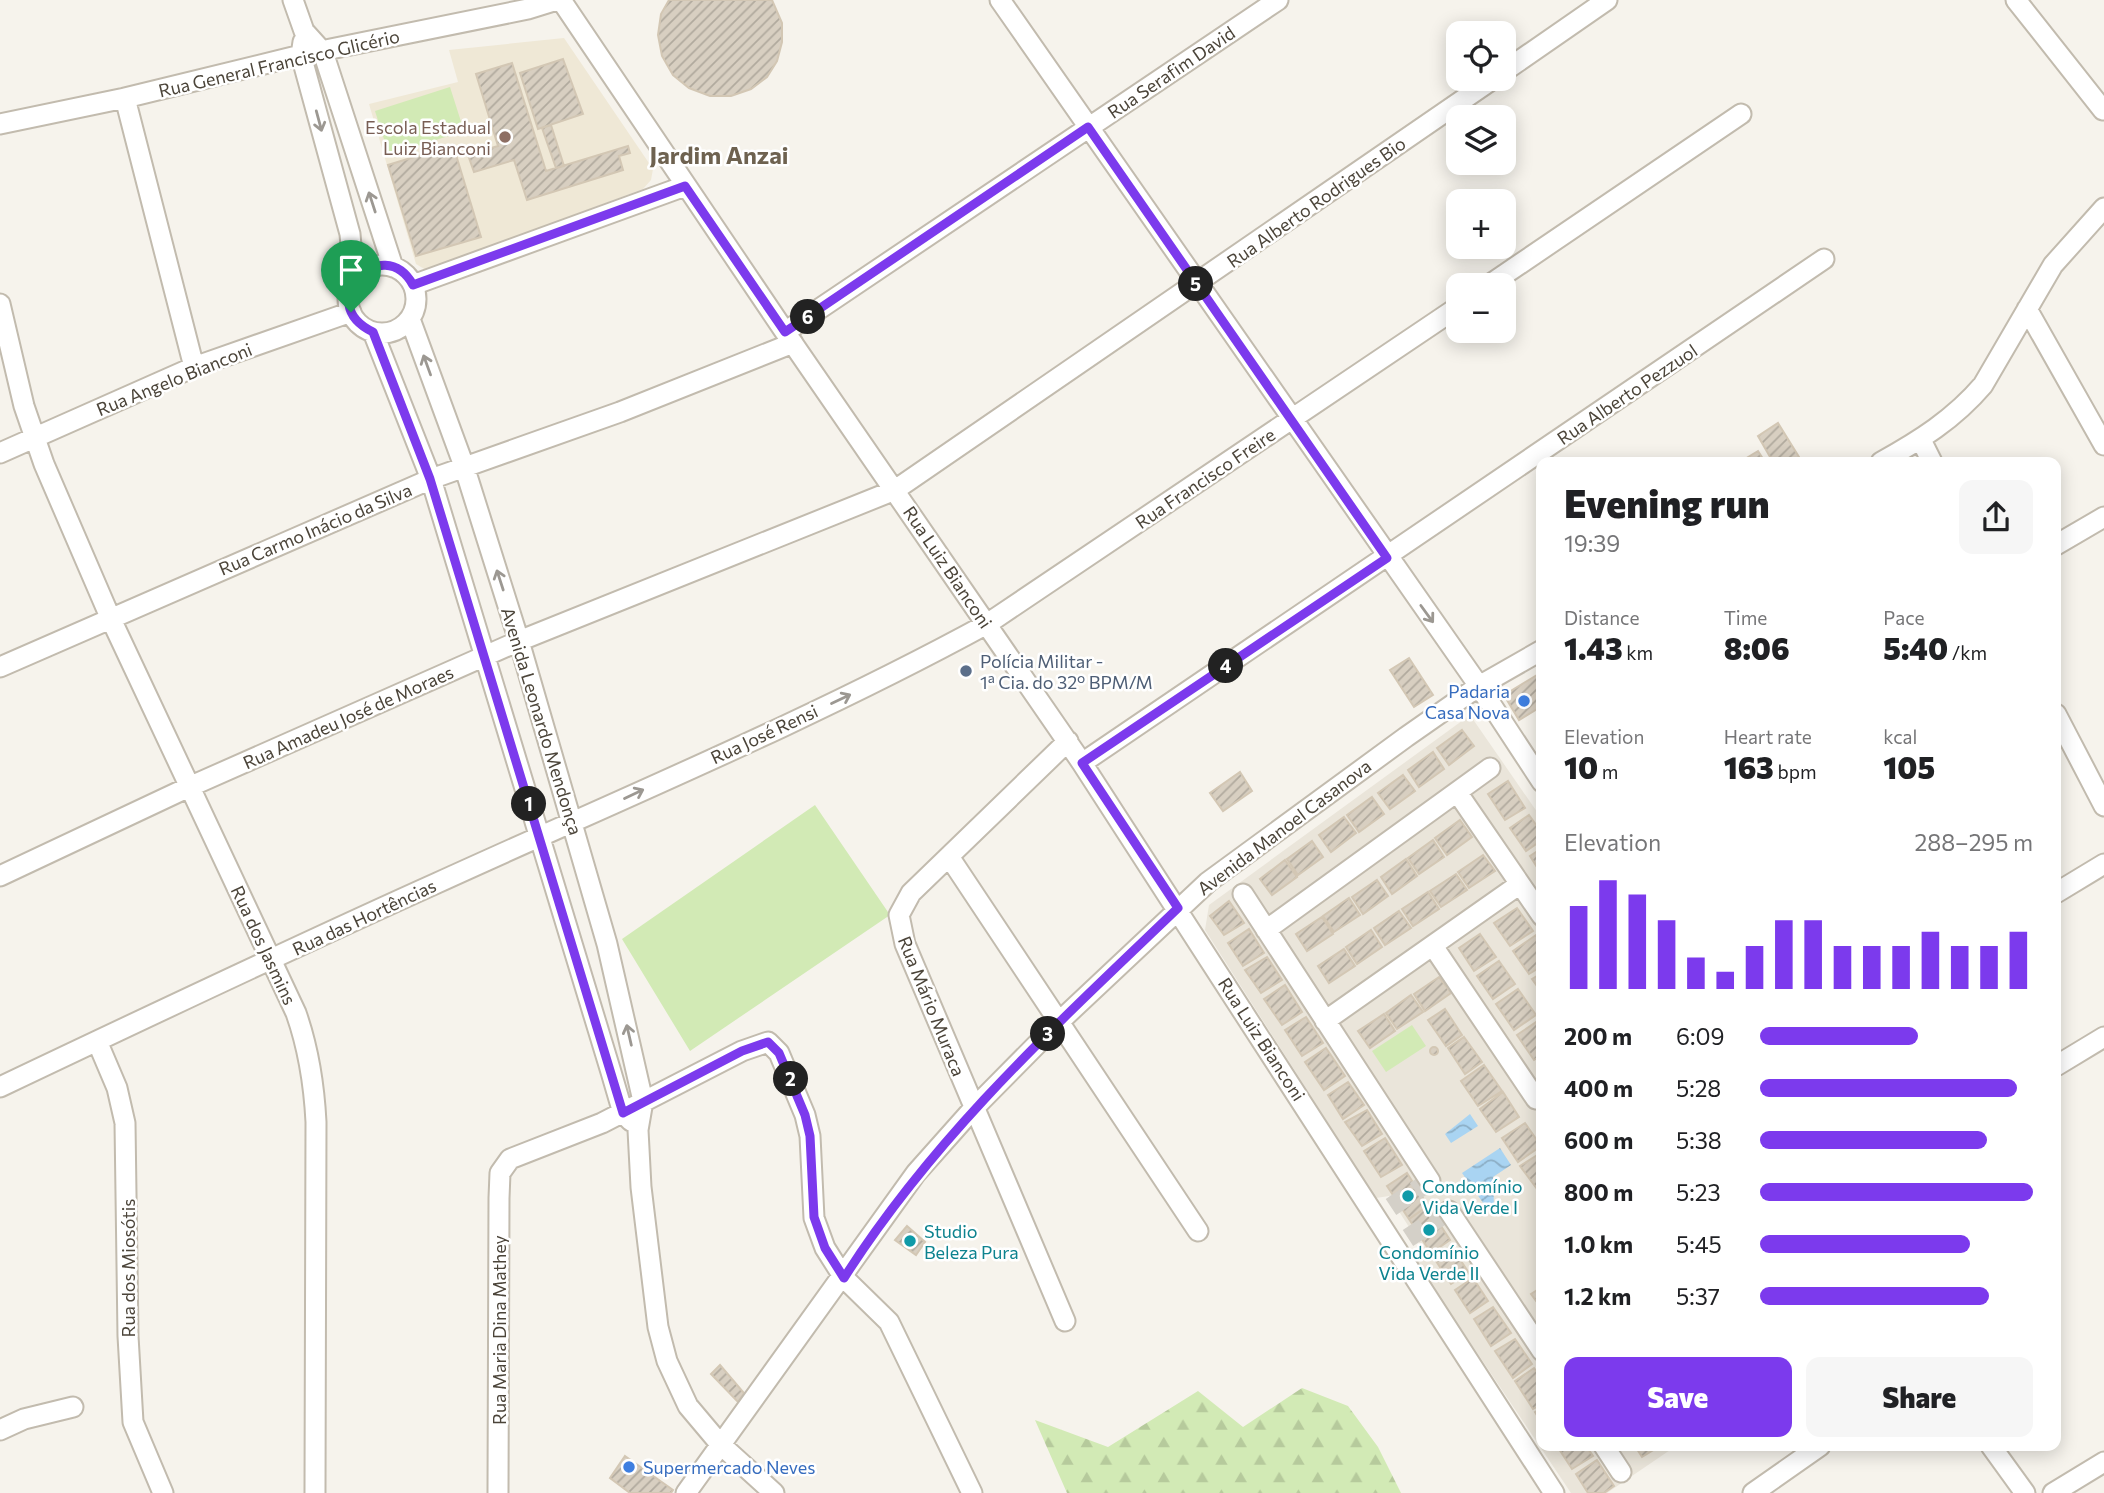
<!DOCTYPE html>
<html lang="en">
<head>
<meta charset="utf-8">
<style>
	:root { --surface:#fff; --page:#f6f6f6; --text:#202124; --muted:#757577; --accent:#7c3aed }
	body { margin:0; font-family:Commissioner,sans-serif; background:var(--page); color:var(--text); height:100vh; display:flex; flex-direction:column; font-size:26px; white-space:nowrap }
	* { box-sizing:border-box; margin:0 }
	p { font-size:23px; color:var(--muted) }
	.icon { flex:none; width:38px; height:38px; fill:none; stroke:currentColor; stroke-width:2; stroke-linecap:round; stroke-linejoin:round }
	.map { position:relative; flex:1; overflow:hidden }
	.drawer { position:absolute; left:1536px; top:457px; width:525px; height:994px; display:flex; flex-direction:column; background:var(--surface); border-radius:14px; box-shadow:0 4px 18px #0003 }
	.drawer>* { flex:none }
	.tools { position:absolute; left:1446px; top:21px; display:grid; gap:14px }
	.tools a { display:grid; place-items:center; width:70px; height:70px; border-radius:14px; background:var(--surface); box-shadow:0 4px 18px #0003; font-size:35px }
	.pin { position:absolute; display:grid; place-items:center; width:60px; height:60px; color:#fff; margin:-72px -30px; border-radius:50% 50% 50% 0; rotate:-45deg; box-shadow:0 0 7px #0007 }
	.pin .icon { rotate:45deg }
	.km { position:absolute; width:35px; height:35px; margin:-18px; border-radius:50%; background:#222; color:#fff; font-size:19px; line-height:35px; text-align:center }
	.round { display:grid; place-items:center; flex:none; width:74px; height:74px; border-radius:14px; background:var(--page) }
	.headline { display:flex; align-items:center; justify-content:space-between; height:119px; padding:0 28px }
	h1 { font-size:38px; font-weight:800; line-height:52px }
	.stats { display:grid; grid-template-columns:repeat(3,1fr); gap:10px; height:119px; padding:7px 28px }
	.stats div { display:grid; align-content:center }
	.stats b { font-size:30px; font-weight:800 }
	.stats small { font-size:19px; font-weight:400 }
	.stats p { font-size:19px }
	.chart { height:196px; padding:14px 28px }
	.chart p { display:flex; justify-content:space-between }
	.chart svg { width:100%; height:126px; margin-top:7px; stroke:var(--accent); stroke-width:6 }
	.button { display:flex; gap:14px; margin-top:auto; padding:14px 28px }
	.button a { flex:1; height:80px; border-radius:14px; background:var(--accent); color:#fff; font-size:28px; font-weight:800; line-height:80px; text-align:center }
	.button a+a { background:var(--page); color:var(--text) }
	ul { padding:0 28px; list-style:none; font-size:23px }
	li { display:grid; grid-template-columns:112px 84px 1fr; align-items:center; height:52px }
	li i { height:18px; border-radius:9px; background:var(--accent) }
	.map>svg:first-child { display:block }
</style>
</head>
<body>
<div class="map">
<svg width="2104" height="1493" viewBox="0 0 2104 1493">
	<defs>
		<pattern id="forest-firs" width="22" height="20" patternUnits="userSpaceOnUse" patternTransform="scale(1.75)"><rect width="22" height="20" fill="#d2eab5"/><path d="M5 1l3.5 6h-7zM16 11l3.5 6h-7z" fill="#b6ca9c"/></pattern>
		<pattern id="water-waves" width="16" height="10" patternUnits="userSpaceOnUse" patternTransform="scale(1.75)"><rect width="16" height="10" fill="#a9d4f2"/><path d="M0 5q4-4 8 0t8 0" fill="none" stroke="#8caec5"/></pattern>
		<pattern id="building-hatch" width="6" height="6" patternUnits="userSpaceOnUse" patternTransform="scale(1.75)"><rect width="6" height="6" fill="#d8cfc1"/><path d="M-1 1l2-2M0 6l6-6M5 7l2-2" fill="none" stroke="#b1aa9e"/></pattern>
	</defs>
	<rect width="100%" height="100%" fill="#f6f3ec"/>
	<path fill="#eae5da" d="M1470,715L1542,819V1446H1676L1607,1493H1571L1415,1260L1420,1244L1389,1196L1376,1198L1205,930L1209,905Z"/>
	<path fill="#efe8d6" d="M564,38L653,169L651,180L643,189L426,270L416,264L369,104L458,82L449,50Z"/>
	<path fill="url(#forest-firs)" d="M1302,1388L1348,1406L1378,1447L1401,1493H1067L1035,1420L1108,1447L1198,1391L1243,1427Z"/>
	<path fill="#d2eab5" d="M450,87L464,131L389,155L375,111Z
		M815,805L890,915L690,1051L622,939Z
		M1412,1025L1426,1046L1386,1072L1372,1051Z"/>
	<path fill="url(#water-waves)" d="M1470,1114L1478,1126L1451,1143L1445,1134Z
		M1500,1148L1511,1165L1493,1177L1494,1206L1486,1207L1462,1173Z"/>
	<path fill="url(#building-hatch)" stroke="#d3c7b4" stroke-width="2" d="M669,0H772L782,23V42L777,61L767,77L751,89L731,96H710L689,88L673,75L662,56L658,35L661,14Z
		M563,59L583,114L538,129L520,73Z
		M512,63L546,171L628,146L630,153L619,156L623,170L527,200L514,160L474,172L468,155L498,146L476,74Z
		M551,125L564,166L556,168L542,128Z
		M453,145L481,237L416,256L388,165Z
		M1778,423L1799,457L1791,462H1773L1758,436Z
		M1758,451L1765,462H1740Z
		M1409,658L1433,695L1414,707L1390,670Z
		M1542,672V706L1519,720L1504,695Z
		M1462,730L1474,746L1449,765L1437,748Z
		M1433,752L1444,769L1419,787L1408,770Z
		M1240,772L1252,791L1223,811L1210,793Z
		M1403,775L1415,791L1390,809L1378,793Z
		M1508,781L1525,808L1505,820L1488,794Z
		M1372,797L1384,814L1359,832L1347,815Z
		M1529,815L1542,833V840L1526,851L1510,828Z
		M1344,817L1356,833L1331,852L1319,835Z
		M1460,820L1472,837L1447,855L1435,838Z
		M1433,840L1444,857L1419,874L1408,858Z
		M1312,841L1323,857L1298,875L1287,859Z
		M1542,848V875L1530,856Z
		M1483,855L1495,871L1469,888L1458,872Z
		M1406,859L1417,876L1392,894L1381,877Z
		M1285,860L1297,877L1272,895L1260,879Z
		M1456,874L1467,890L1441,907L1430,891Z
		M1377,880L1388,896L1363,914L1352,897Z
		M1428,892L1439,909L1413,926L1402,909Z
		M1349,898L1360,915L1334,932L1323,916Z
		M1229,901L1244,923L1224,935L1210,916Z
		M1517,908L1533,931L1510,946L1494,923Z
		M1399,911L1411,928L1385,945L1374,928Z
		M1322,917L1333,934L1307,951L1296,934Z
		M1249,929L1264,953L1243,966L1228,943Z
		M1371,930L1382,947L1357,964L1346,947Z
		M1480,934L1496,957L1474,971L1459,948Z
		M1536,935L1542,943V966L1529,974L1513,951Z
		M1344,949L1355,966L1329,983L1318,966Z
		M1267,957L1282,980L1261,993L1245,970Z
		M1499,961L1515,984L1493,999L1477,976Z
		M1542,973V993L1532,979Z
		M1439,977L1451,993L1425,1011L1414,994Z
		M1285,985L1302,1012L1282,1025L1264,999Z
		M1518,989L1536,1015L1514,1030L1496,1004Z
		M1411,995L1423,1012L1397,1029L1386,1013Z
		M1445,1009L1462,1035L1446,1046L1428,1020Z
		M1384,1014L1395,1031L1370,1048L1358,1031Z
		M1306,1017L1323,1043L1302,1056L1285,1030Z
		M1539,1020L1542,1055L1534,1060L1517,1035Z
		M1464,1037L1482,1062L1465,1074L1448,1048Z
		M1430 1051a4 4 0 1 1 8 0a4 4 0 1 1-8 0Z
		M1326,1048L1345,1076L1324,1090L1305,1062Z
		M1484,1065L1502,1091L1478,1106L1461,1081Z
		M1348,1082L1364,1105L1343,1119L1328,1095Z
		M1503,1092L1519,1117L1496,1132L1480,1109Z
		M1367,1110L1382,1134L1362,1146L1345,1122Z
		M1525,1123L1541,1146L1518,1162L1502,1138Z
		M1385,1138L1402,1165L1381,1177L1364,1151Z
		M1542,1152V1186L1537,1189L1520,1166Z
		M1407,1173L1428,1206L1409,1219L1387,1186Z
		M1428,1206L1450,1240L1431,1253L1409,1219Z
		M907,1226L925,1242L916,1255L895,1240Z
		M1453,1249L1469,1273L1451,1284L1436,1261Z
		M1473,1278L1488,1301L1470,1313L1455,1290Z
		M1542,1287V1309L1531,1294Z
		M1493,1307L1511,1333L1491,1346L1474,1319Z
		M1515,1339L1532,1364L1513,1378L1495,1351Z
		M720,1365L744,1393L738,1402L711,1374Z
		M1534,1368L1542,1379V1404L1533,1409L1515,1381Z
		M1542,1408V1423L1535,1412Z
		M1557,1446H1586L1593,1456L1572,1469Z
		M1635,1446H1660L1642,1457Z
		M625,1456L673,1490L671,1493H630L610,1478Z
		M1597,1460L1614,1486L1604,1493H1588L1576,1474Z"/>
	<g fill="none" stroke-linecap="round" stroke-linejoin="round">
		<path stroke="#d4d0c8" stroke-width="19" stroke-dasharray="19 10" stroke-linecap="butt" d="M1391,1207L1430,1181
			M1408,1238L1449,1211"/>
		<defs>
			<path id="minor" d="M293,0L304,31L323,52L393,267
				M561,0L785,332L1082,763L1554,1493
				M1000,0L1479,686L1542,782
				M2016,0L2103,110
				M303,42L301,55L350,234L354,281
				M1503,72L1607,0
				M125,98L194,367
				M0,124L125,98L301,55L528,9L557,0
				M348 299a34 34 0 1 1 68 0a34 34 0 1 1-68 0Z
				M413,285L685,186
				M1489,285L1741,114
				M0,304L24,406L44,464L110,617L296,1013C309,1050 314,1083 316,1122L315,1493
				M2027,309L2104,445
				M410,319L464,466L519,641L607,944L643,1101L638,1130L641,1187L658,1327L667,1361L688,1406L720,1444L774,1493
				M373,332L431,479L611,1072L623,1113L631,1121
				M785,332L1278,0
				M1921,440L1932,462
				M0,453L194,367L351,312
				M1881,462C1919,441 1954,419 1983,385L2053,265L2104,208
				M2056,545L2104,517
				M0,667L431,479L620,412L793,343
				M2056,714L2104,806
				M1082,763L1824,259
				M1457,792L1542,916
				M950,858L1198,1231
				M0,876L189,787L519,641L895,490L1493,79
				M2056,893L2104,864
				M1243,894L1430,1181
				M1266,930L1490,768
				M1433,946L1536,1099
				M1325,1021L1520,884
				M97,1041L117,1088L125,1123L128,1336L133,1422L163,1493
				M2056,1066L2104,1037
				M0,1087C145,1018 290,949 437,883C621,799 809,721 987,624L1458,307
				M1449,1211L1542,1351
				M1065,1321L905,944L899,915L911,893L1068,741
				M0,1430L24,1419L73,1407
				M1604,1446L1621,1472
				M1991,1446L2025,1493
				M498,1493L499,1198L500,1173L510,1159L602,1123L742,1051L768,1042L779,1053L805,1115L810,1136L814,1218L825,1248L844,1278L889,1322L972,1493
				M686,1493L916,1173L973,1109L1059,1022L1208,882L1406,737L1479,686L1542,650
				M1753,1493L1820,1446
				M2053,1493L2104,1462"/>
		</defs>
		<use href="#minor" stroke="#c2bbae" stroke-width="23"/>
		<use href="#minor" stroke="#fff" stroke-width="19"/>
	</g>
	<defs><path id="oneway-shaft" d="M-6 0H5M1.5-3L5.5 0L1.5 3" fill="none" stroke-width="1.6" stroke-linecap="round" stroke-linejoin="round" transform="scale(1.75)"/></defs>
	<g stroke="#9c9892">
		<use href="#oneway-shaft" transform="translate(319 121) rotate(75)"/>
		<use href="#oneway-shaft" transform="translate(372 202) rotate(-108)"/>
		<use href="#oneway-shaft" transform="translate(427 365) rotate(-110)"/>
		<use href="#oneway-shaft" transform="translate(500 580) rotate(-108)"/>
		<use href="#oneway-shaft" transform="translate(1427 614) rotate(54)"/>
		<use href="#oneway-shaft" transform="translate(841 699) rotate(-25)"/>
		<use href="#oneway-shaft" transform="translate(634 794) rotate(-25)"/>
		<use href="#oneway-shaft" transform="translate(629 1035) rotate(-103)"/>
	</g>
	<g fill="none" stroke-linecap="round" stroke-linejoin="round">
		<defs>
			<path id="route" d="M1088,127L1387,558L1082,763L1178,908C1056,1025 935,1135 844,1278L825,1248L814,1217L810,1136L805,1115L779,1053L768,1042L742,1051L623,1113L430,479L373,332C311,302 383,231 413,285L685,186L785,332Z"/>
		</defs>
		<use href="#route" stroke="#fff" stroke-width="14"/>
		<use href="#route" stroke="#7c3aed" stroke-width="9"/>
	</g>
	<circle fill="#8d6e63" stroke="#fff" stroke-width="2.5" cx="505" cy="137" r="7"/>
	<circle fill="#5c6f8a" stroke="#fff" stroke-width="2.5" cx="966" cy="671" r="7"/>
	<g fill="#3f7fe0" stroke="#fff" stroke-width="2.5">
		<circle cx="1524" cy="701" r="7"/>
		<circle cx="629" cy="1467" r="7"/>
	</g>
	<g fill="#0f9aa8" stroke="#fff" stroke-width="2.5">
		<circle cx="1408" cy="1196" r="7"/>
		<circle cx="1429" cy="1230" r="7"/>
		<circle cx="910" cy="1241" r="7"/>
	</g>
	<g text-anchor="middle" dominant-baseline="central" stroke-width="5" stroke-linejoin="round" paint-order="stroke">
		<g font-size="18" fill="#4b4439" stroke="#fff">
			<text transform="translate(279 63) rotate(-13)">Rua General Francisco Glicério</text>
			<text transform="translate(1171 72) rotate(-34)">Rua Serafim David</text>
			<text transform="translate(1316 202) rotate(-35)">Rua Alberto Rodrigues Bio</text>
			<text transform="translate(174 379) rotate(-22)">Rua Angelo Bianconi</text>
			<text transform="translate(1627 394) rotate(-34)">Rua Alberto Pezzuol</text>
			<text transform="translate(1205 478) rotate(-34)">Rua Francisco Freire</text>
			<text transform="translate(315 529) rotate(-23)">Rua Carmo Inácio da Silva</text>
			<text transform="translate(948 567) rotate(56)">Rua Luiz Bianconi</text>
			<text transform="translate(348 717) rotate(-24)">Rua Amadeu José de Moraes</text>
			<text transform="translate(542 721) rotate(73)">Avenida Leonardo Mendonça</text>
			<text transform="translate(764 734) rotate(-25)">Rua José Rensi</text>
			<text transform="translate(1284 827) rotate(-37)">Avenida Manoel Casanova</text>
			<text transform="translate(364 917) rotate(-25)">Rua das Hortências</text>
			<text transform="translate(264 945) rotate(65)">Rua dos Jasmins</text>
			<text transform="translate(932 1006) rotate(68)">Rua Mário Muraca</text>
			<text transform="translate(1262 1039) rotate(57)">Rua Luiz Bianconi</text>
			<text transform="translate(128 1268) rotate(-90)">Rua dos Miosótis</text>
			<text transform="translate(499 1330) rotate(-90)">Rua Maria Dina Mathey</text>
		</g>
		<g font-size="18" fill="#785e54" stroke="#fff" text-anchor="end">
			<text x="491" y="127">Escola Estadual<tspan x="491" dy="21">Luiz Bianconi</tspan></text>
		</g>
		<g font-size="18" fill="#4e5e75" stroke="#fff" text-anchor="start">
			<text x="980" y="661">Polícia Militar -<tspan x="980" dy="21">1ª Cia. do 32º BPM/M</tspan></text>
		</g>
		<g font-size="18" fill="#366cbe" stroke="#fff" text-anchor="end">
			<text x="1510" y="691">Padaria<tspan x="1510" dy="21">Casa Nova</tspan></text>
			<text x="643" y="1467" text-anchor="start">Supermercado Neves</text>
		</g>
		<g font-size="18" fill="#0d838f" stroke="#fff" text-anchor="start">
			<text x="1422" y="1186">Condomínio<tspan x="1422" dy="21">Vida Verde I</tspan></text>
			<text x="924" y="1231">Studio<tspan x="924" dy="21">Beleza Pura</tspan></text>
			<text x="1429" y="1252" text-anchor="middle">Condomínio<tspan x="1429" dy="21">Vida Verde II</tspan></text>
		</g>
		<g font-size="24" font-weight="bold" fill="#6e6250" stroke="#fff">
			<text x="719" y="154">Jardim Anzai</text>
		</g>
	</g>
</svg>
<div class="tools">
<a><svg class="icon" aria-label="locate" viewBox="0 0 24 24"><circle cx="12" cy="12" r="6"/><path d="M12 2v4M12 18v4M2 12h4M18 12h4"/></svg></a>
<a><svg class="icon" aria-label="layers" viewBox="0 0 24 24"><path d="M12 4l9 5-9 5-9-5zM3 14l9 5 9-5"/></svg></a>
<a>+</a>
<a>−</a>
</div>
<div class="pin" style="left:351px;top:312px;background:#1e9e55"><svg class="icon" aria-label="arrive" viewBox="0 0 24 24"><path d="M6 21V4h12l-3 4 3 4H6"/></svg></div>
<b class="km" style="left:529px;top:804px">1</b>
<b class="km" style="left:791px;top:1079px">2</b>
<b class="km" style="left:1048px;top:1034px">3</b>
<b class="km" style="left:1226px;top:666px">4</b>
<b class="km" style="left:1196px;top:284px">5</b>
<b class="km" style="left:808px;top:317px">6</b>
<section class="drawer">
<div class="headline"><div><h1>Evening run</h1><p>19:39</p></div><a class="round"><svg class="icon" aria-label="share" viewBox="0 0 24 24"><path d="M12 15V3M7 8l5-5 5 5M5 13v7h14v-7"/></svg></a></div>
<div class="stats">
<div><p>Distance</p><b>1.43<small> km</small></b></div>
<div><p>Time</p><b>8:06</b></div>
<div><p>Pace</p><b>5:40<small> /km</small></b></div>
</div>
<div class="stats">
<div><p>Elevation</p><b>10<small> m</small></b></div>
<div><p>Heart rate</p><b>163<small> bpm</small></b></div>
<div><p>kcal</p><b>105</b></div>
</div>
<div class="chart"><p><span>Elevation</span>288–295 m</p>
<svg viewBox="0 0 160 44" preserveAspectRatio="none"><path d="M5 44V15M15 44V6M25 44V11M35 44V20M45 44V33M55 44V38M65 44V29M75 44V20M85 44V20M95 44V29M105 44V29M115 44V29M125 44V24M135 44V29M145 44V29M155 44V24"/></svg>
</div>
<ul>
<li><b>200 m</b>6:09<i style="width:58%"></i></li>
<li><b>400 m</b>5:28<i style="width:94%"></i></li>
<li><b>600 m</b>5:38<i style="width:83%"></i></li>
<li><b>800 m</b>5:23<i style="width:100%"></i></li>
<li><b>1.0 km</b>5:45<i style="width:77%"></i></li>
<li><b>1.2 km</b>5:37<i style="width:84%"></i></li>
</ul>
<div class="button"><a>Save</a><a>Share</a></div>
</section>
</div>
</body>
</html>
